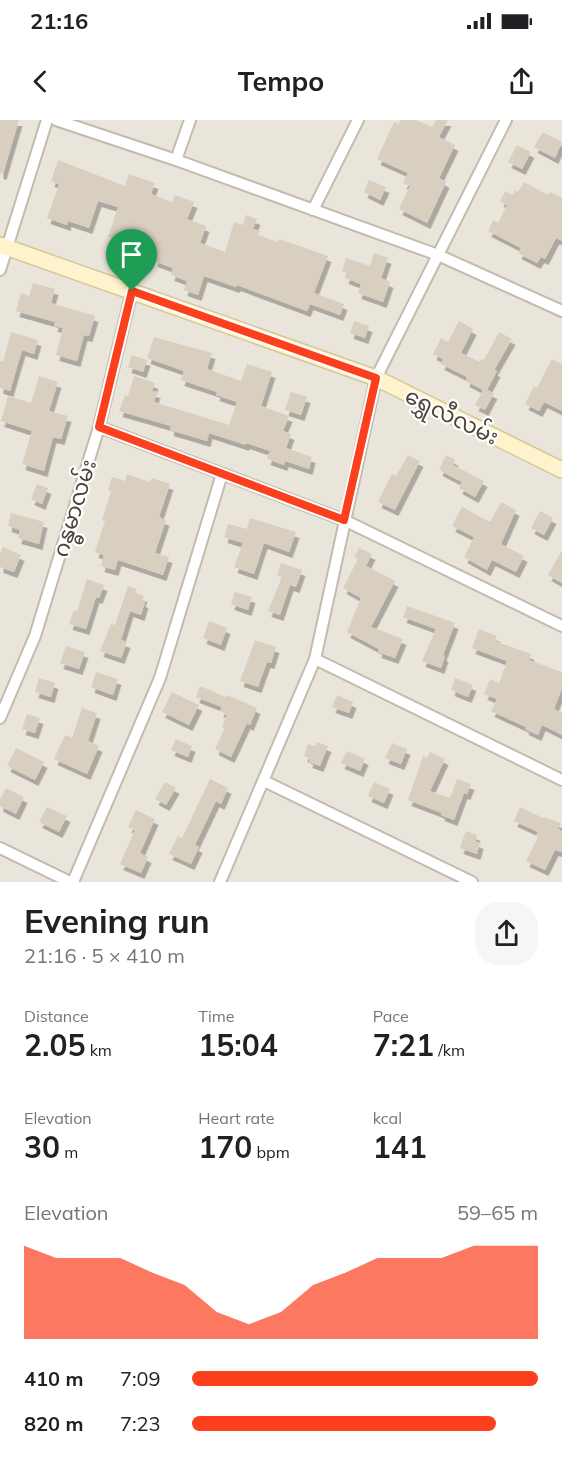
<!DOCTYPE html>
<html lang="en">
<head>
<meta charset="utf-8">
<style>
	:root { --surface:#fff; --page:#f6f6f6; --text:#202124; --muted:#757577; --accent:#fc3f1d }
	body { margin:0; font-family:Mulish,"Noto Sans Myanmar",sans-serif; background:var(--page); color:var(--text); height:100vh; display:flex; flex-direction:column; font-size:22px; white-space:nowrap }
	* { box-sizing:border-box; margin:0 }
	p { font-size:20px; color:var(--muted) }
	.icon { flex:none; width:33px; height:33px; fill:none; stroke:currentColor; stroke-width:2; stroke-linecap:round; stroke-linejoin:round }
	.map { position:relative; height:762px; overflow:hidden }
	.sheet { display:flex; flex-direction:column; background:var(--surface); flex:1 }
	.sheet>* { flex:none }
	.pin { position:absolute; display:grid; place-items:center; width:51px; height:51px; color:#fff; margin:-62px -26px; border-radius:50% 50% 50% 0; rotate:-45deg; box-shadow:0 0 6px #0007 }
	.pin .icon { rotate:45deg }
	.round { display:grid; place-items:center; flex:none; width:63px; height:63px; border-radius:24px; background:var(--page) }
	.head { display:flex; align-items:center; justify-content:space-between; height:102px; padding:0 24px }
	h1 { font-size:33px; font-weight:700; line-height:45px }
	.figures { display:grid; grid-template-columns:repeat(3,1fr); gap:9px; height:102px; padding:6px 24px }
	.figures div { display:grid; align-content:center }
	.figures b { font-size:30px; font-weight:700 }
	.figures small { font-size:16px; font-weight:400 }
	.figures p { font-size:16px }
	.chart { height:168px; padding:12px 24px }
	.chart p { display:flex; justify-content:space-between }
	.chart svg { width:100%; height:108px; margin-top:6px; fill:var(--accent); opacity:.7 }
	ul { padding:0 24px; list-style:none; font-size:20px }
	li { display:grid; grid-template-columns:96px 72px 1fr; align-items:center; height:45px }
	li i { height:15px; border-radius:8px; background:var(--accent) }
	.status { display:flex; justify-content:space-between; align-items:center; height:42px; padding:0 30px; background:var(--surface); direction:ltr }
	.status svg { height:16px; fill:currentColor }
	header { display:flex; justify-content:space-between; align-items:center; height:78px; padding:0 24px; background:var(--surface); font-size:27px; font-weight:700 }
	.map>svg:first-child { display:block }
</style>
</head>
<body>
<div class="status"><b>21:16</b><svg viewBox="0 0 49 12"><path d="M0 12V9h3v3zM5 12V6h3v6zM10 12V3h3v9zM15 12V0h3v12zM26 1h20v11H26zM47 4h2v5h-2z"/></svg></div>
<header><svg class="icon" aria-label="back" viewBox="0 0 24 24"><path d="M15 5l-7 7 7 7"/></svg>Tempo<svg class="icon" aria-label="share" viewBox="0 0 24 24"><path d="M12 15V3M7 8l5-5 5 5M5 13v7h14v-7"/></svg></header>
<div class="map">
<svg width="562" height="762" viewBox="0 0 562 762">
	<defs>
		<filter id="shadow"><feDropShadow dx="3.5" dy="6" stdDeviation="0" flood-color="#0004"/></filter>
	</defs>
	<rect width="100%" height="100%" fill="#f6f3ec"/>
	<path fill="#eae5da" d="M0,0H562V762H0Z"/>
	<path fill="#d8cfc1" filter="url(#shadow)" d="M0,0H19L3,54L0,53Z
		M400,0H416L432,7L436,0H448L439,17L455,25L439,58L446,62L427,103L399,89L410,66L403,63L408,53L377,39L394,2L399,4Z
		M543,12L562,22L555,38L534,27Z
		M517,25L531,32L522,49L508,42Z
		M58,40L125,66L129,54L155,63L151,74L172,82L175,75L194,82L187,99L206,106L200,123L225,132L234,102L243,105L246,95L257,99L253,109L260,111L258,115L278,122L279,119L328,136L314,173L344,184L340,195L310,184L307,191L237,165L236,167L204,156L198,175L184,170L187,161L171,155L173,148L154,141L155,136L149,133L150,131L108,117L118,87L98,81L89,108L68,101L67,105L47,98L59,64L51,61Z
		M369,60L386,67L380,80L364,72Z
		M524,62L548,75L550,72L562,78V121L556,118L545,139L541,137L537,143L518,133L521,128L488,111L493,100L498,103L507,85L500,81L505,71L513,75L515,70L518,72Z
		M374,133L388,138L381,158L390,162L383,182L358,173L361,164L345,158L347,153L342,151L346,138L370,146Z
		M33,163L55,169L51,183L95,196L89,216L84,215L77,241L56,235L63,208L54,206L55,202L16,191L21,173L29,176Z
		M354,201L369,206L365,218L350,213Z
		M459,201L473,209L461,233L480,242L481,239L484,240L499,212L512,219L494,250L497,251L487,270L494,273L485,290L475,285L483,270L466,261L467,257L441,244L443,239L433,234L441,218L448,222Z
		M11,212L38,220L34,234L22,230L10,271L0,268V241L3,242Z
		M154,217L212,233L207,249L241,261L247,244L272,252L261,286L289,296L283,311L291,314L286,328L312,337L309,349L285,341L284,345L267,339L270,331L246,323V325L209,313L207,321L170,310L171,306L119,291L125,275L128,276L134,256L155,263L152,271L157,272L154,282L229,305L237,282L216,275L217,272L181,260L184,251L147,238Z
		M132,235L147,240L143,252L128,247Z
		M552,239L562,244V291L544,282L539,291L525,284L534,266L537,268Z
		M39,256L58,262L49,291L68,296L61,319L53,317L44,351L22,344L32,311L1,301L8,276L31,283Z
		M291,272L307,277L301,295L285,290Z
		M408,335L420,341L395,390L378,382L392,354L396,356Z
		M446,335L455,340L453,345L484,361L475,377L459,368L462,362L439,350Z
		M127,354L150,362L152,358L170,364L159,397L166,400L155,433L169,437L163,455L118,440L115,450L101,446L104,435L95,432L105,401L102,400L111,371L108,370L112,357L125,361Z
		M37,364L48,368L42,384L31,379Z
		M501,382L516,390L501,424L524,436L516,452L492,440L487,450L464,437L474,417L452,406L462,387L490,402Z
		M540,391L553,398L544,415L531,408Z
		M11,393L44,402L39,424L18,418L20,410L8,406Z
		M250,398L296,412L289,432L264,423L254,454L234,447L243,423L224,417L228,404L247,409Z
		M3,427L21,435L14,452L0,447V434Z
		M359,428L372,434L366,446L395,461L371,507L403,519L395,538L378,532L379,529L347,512L361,478L343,468L358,439L354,437Z
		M562,430V463L548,455Z
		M281,443L302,450L296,467L290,465L280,495L268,491L282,457L277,455Z
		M87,459L104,465L99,478L96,477L86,509L69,504L74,490L77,492Z
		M128,466L137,469L135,473L144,476L142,481L145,482L141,495L130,491L121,520L127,522L121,538L100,531L111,504L115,505Z
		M235,472L252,477L248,490L231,484Z
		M407,486L455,503L443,535L445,536L441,548L422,541L436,509L403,497Z
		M209,501L227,508L221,525L203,518Z
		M479,509L497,516L495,521L531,534L529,540L562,552V568L554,589L562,593V615L542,605L538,615L525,609L526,607L491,591L497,579L484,574L490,559L499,563L507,541L472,528Z
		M255,520L276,527L271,543L267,542L258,567L240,561Z
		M66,526L85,532L79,549L60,543Z
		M96,552L118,559L113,575L91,567Z
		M39,558L55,563L51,577L35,572Z
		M455,558L473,565L468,577L451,570Z
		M200,566L226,577L227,575L257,588L250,605L247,603L231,637L215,629L225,608L222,607L227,595L220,591L222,587L196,577Z
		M172,572L199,585L189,605L162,592Z
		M337,575L353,582L349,593L332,587Z
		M82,588L97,593L88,621L99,626L87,654L54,639L65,615L72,618Z
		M27,594L40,598L35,613L22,609Z
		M176,619L192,626L188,637L171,630Z
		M317,622L328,626L320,646L309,642L310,639L304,636L308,624L315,626Z
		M392,623L407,629L401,644L385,638Z
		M16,628L44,642L35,660L7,646Z
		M347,631L365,639L360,651L341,643Z
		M430,632L445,639L430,671L450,678L457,659L471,664L467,674L464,673L454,700L441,695L442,693L408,680L423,636L427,638Z
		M210,659L228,668L221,684L216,681L195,725L199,727L191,744L169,734L178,716L182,718Z
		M165,662L176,668L166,685L155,679Z
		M374,662L390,669L384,683L368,676Z
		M6,668L24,677L16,694L0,686V679Z
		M47,687L67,696L59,712L39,702Z
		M520,687L543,698L544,697L561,703L558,709L562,711V732L555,730L545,750L526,741L538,717L536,716L538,712L514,701Z
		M136,690L155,699L140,733L148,737L141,753L120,744L135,710L128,707Z
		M466,711L477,715L475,721L480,723L477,734L460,728Z"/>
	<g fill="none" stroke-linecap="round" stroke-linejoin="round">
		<defs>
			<path id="street" d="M56,0L176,40L438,135L562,191
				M176,40L190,0
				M313,90L358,0
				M0,150L47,0
				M99,307L344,400L562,506
				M315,539L562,660
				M0,598L35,516L99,307L132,171
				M264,661L472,762
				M0,728L70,762
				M73,762L160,558L222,354
				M220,762L315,539L376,258L506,0"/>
			<path id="secondary" d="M0,125L376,258L562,350"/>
		</defs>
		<use href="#street" stroke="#c2bbae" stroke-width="14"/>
		<use href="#secondary" stroke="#d6c79b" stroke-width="18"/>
		<use href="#street" stroke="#fff" stroke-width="10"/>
		<use href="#secondary" stroke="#fff3cd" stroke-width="15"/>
	</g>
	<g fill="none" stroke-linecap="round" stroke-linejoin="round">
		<defs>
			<path id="route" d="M132,171L376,258L344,400L99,307Z"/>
		</defs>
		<use href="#route" stroke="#fff" stroke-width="12"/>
		<use href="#route" stroke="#fc3f1d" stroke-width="8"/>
	</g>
	<g text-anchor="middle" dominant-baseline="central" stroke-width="4.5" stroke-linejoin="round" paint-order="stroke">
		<g font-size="22" fill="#4b4439" stroke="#fff">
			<text transform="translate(452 296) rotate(26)">ရွှေလီလမ်း</text>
			<text transform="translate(74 388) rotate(-73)">ဂန္ဓမာလမ်း</text>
		</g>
	</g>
</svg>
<div class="pin" style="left:132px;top:171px;background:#1e9e55"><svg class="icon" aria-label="arrive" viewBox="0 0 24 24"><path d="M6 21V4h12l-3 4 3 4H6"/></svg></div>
</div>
<section class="sheet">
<div class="head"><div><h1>Evening run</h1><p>21:16 · 5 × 410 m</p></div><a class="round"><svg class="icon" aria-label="share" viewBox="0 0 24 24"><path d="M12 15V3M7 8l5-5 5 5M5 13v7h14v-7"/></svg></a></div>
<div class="figures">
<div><p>Distance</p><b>2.05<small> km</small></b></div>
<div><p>Time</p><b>15:04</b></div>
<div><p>Pace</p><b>7:21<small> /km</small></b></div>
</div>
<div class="figures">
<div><p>Elevation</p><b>30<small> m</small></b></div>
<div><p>Heart rate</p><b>170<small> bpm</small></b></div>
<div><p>kcal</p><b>141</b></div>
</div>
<div class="chart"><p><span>Elevation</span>59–65 m</p>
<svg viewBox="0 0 160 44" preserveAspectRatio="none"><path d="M0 44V6L10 11L20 11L30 11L40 17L50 22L60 33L70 38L80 33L90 22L100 17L110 11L120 11L130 11L140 6L150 6L160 6V44z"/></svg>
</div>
<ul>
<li><b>410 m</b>7:09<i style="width:100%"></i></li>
<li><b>820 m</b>7:23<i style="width:88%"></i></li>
</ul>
</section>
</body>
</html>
